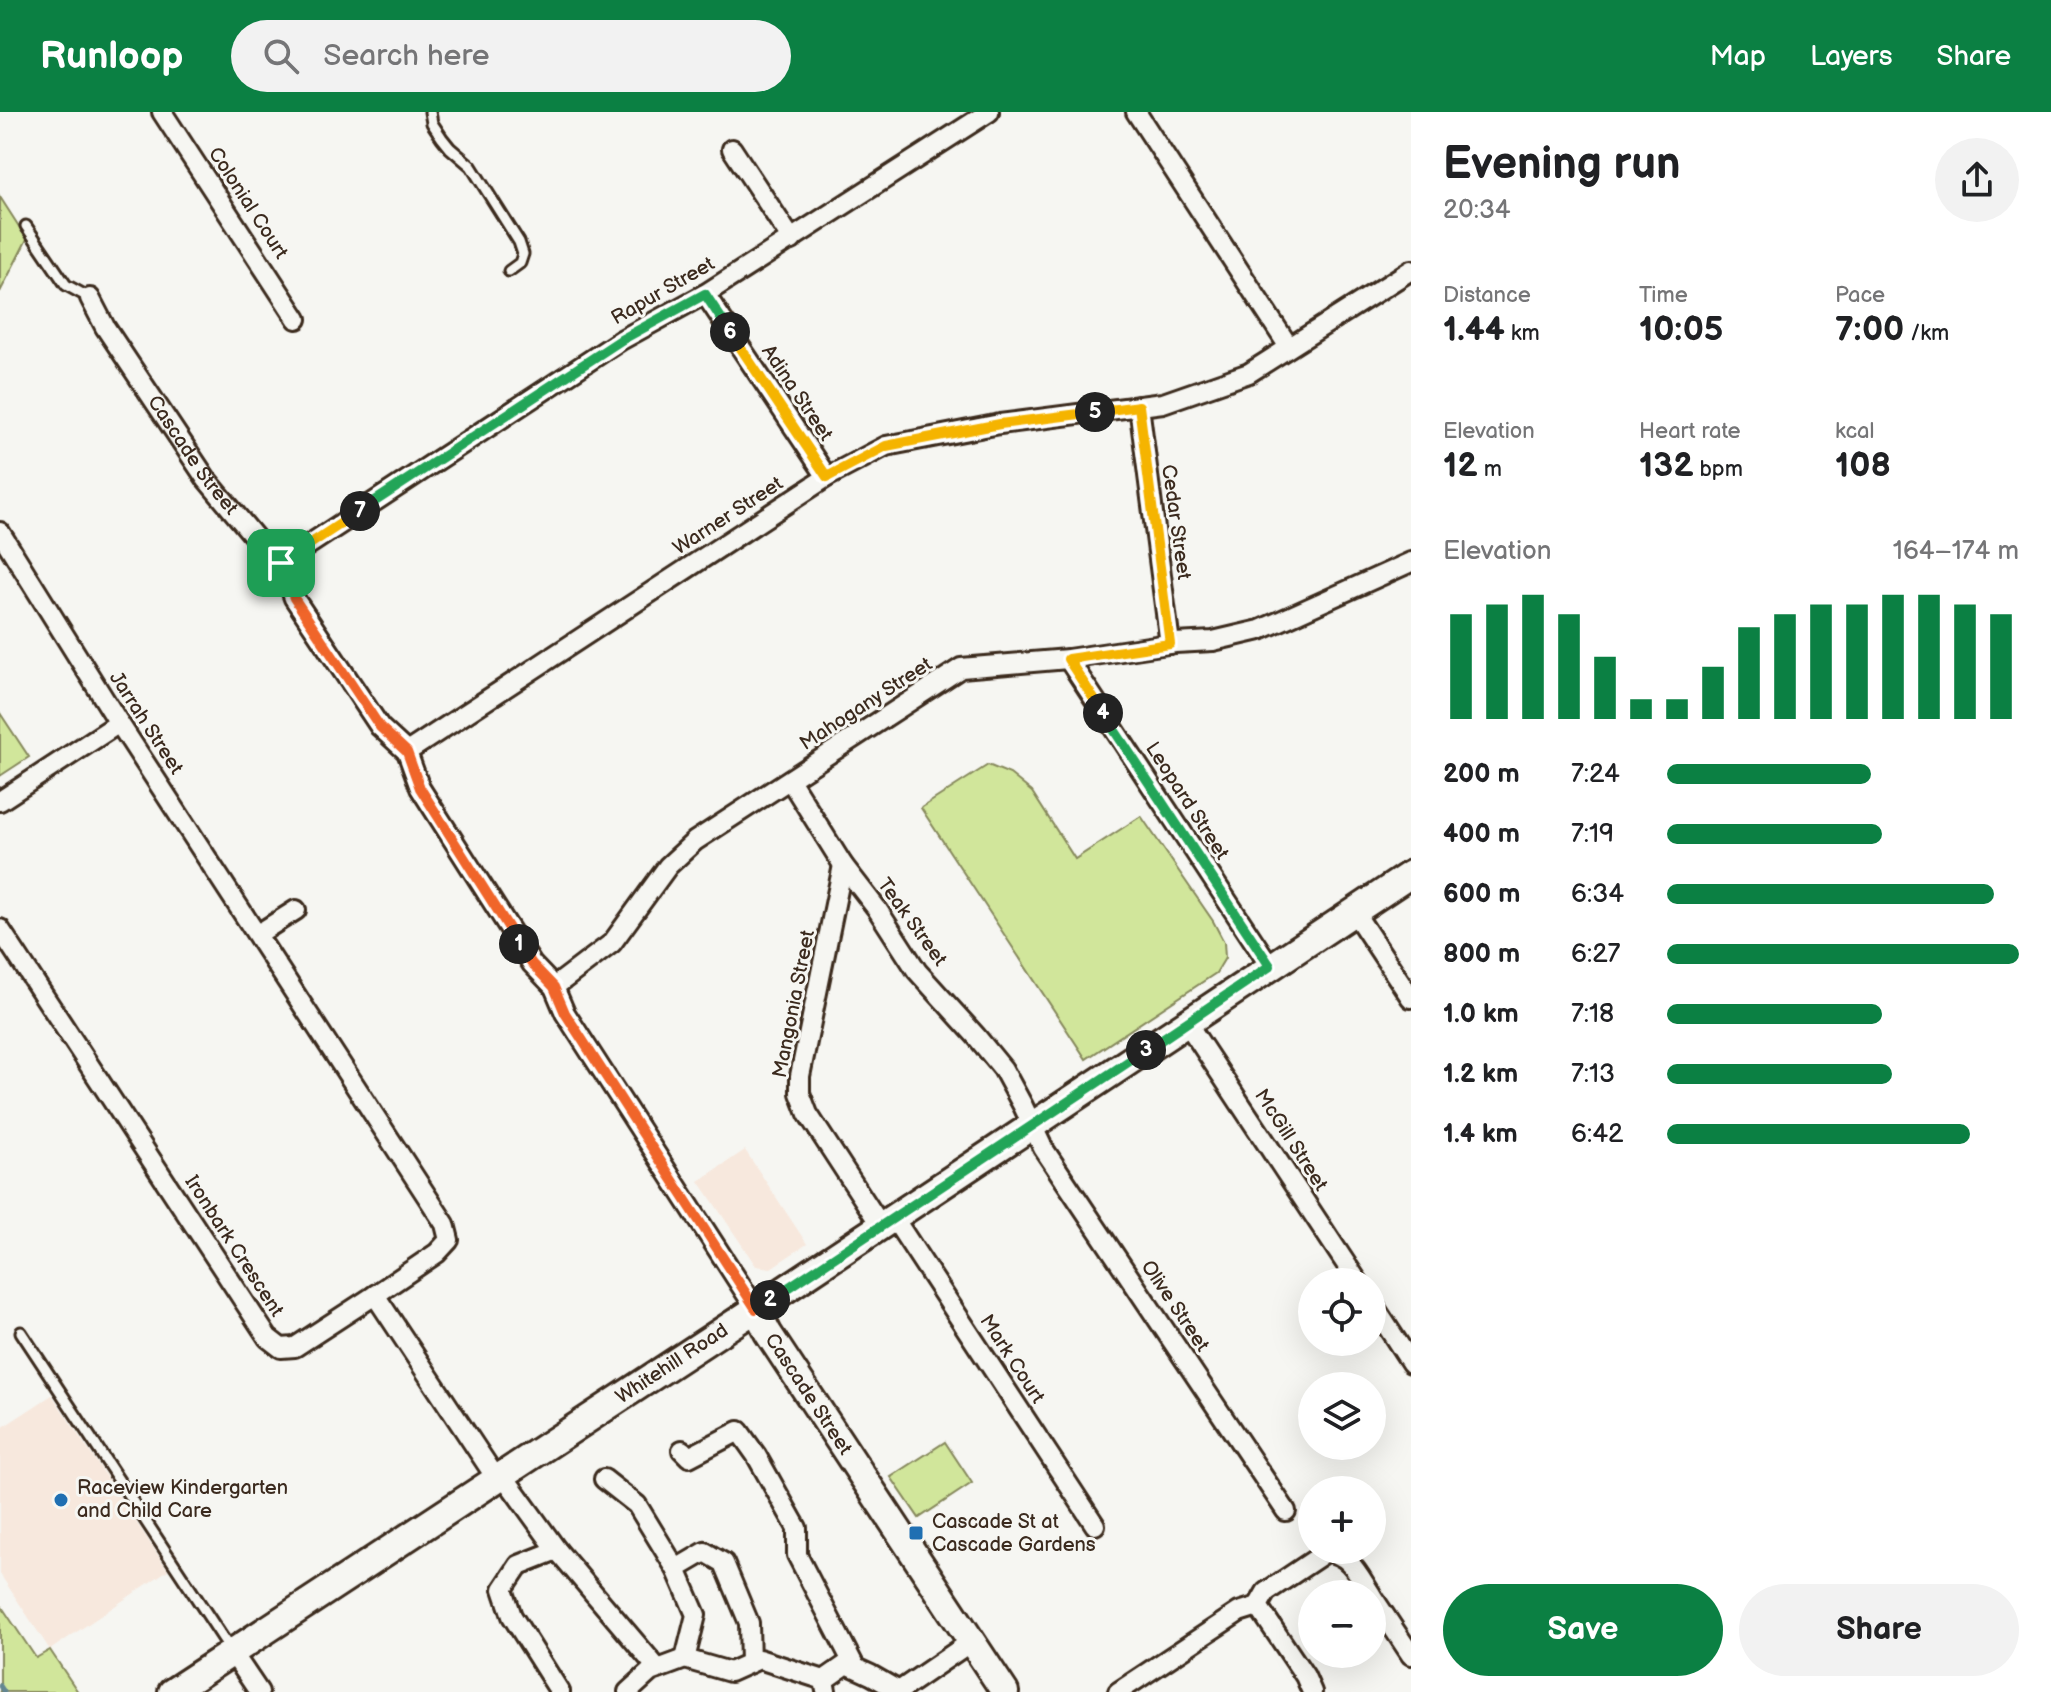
<!DOCTYPE html>
<html lang="en">
<head>
<meta charset="utf-8">
<style>
	:root { --surface:#fff; --page:#f2f2f2; --text:#202124; --muted:#757577; --accent:#0b8043 }
	body { margin:0; font-family:"Balsamiq Sans",sans-serif; background:var(--page); color:var(--text); height:100vh; display:flex; flex-direction:column; font-size:30px; white-space:nowrap }
	* { box-sizing:border-box; margin:0 }
	p { font-size:26px; color:var(--muted) }
	.icon { flex:none; width:44px; height:44px; fill:none; stroke:currentColor; stroke-width:2; stroke-linecap:round; stroke-linejoin:round }
	.map { position:relative; flex:1; overflow:hidden }
	.drawer { display:flex; flex-direction:column; background:var(--surface); width:640px }
	.drawer>* { flex:none }
	.tools { position:absolute; left:1298px; top:1156px; display:grid; gap:16px }
	.tools a { display:grid; place-items:center; width:88px; height:88px; border-radius:50%; background:var(--surface); box-shadow:0 8px 32px #0002; font-size:40px }
	.pin { position:absolute; display:grid; place-items:center; width:68px; height:68px; color:#fff; margin:-34px; border-radius:16px; box-shadow:0 4px 12px #0006 }
	.km { position:absolute; width:40px; height:40px; margin:-20px; border-radius:50%; background:#222; color:#fff; font-size:22px; line-height:40px; text-align:center }
	.round { display:grid; place-items:center; flex:none; width:84px; height:84px; border-radius:42px; background:var(--page) }
	.headline { display:flex; align-items:center; justify-content:space-between; height:136px; padding:0 32px }
	h1 { font-size:44px; font-weight:700; line-height:60px }
	.figures { display:grid; grid-template-columns:repeat(3,1fr); gap:12px; height:136px; padding:8px 32px }
	.figures div { display:grid; align-content:center }
	.figures b { font-size:34px; font-weight:700 }
	.figures small { font-size:22px; font-weight:400 }
	.figures p { font-size:22px }
	.chart { height:224px; padding:16px 32px }
	.chart p { display:flex; justify-content:space-between }
	.chart svg { width:100%; height:144px; margin-top:8px; stroke:var(--accent); stroke-width:6 }
	.action { display:flex; gap:16px; margin-top:auto; padding:16px 32px }
	.action a { flex:1; height:92px; border-radius:48px; background:var(--accent); color:#fff; font-size:32px; font-weight:700; line-height:92px; text-align:center }
	.action a+a { background:var(--page); color:var(--text) }
	ul { padding:0 32px; list-style:none; font-size:26px }
	li { display:grid; grid-template-columns:128px 96px 1fr; align-items:center; height:60px }
	li i { height:20px; border-radius:10px; background:var(--accent) }
	header { display:flex; align-items:center; gap:48px; box-sizing:border-box; height:112px; padding:0 40px; background:var(--accent); color:#fff }
	header strong { font-size:38px }
	nav { display:flex; gap:44px; margin-inline-start:auto; font-size:28px }
	.search { width:560px; height:72px; background:var(--page); display:flex; align-items:center; gap:20px; box-sizing:border-box; padding:0 28px; border-radius:44px; color:var(--muted); font-size:30px }
	main { display:flex; flex:1; min-height:0 }
	.map>svg:first-child { display:block }
</style>
</head>
<body>
<header>
<strong>Runloop</strong>
<div class="search"><svg class="icon" aria-label="search" viewBox="0 0 24 24"><circle cx="10" cy="10" r="6"/><path d="M15 15l6 6"/></svg>Search here</div>
<nav><a>Map</a><a>Layers</a><a>Share</a></nav>
</header>
<main>
<div class="map">
<svg width="1411" height="1580" viewBox="0 0 1411 1580">
	<rect width="100%" height="100%" fill="#f6f6f2"/>
	<filter id="ink" filterUnits="userSpaceOnUse"><feTurbulence type="fractalNoise" baseFrequency=".0125" numOctaves="2"/><feDisplacementMap in="SourceGraphic" scale="16" xChannelSelector="R" yChannelSelector="G"/><feConvolveMatrix kernelMatrix="1 2 1 2 8 2 1 2 1" color-interpolation-filters="sRGB"/></filter>
	<g filter="url(#ink)">
		<path fill="#f7e8dd" d="M745,1038L807,1132L771,1156L756,1154L699,1069Z
			M52,1283L168,1458L50,1538L0,1462V1317Z"/>
		<path fill="#d1e69b" stroke="#86885c" stroke-width="2" d="M0,85L27,127L0,180Z
			M0,601L29,645L0,664Z
			M988,653L1010,662L1032,680L1075,747L1141,704L1213,809L1224,830L1225,846L1216,861L1086,947L921,696Z
			M945,1330L972,1371L919,1406L891,1365Z
			M0,1492L36,1546L50,1538L78,1580H0Z"/>
		<g fill="none" stroke-linecap="round" stroke-linejoin="round">
			<path stroke="#638692" stroke-width="5" d="M0,1574L4,1580"/>
			<defs>
				<path id="lane" d="M430,0L432,11L442,26L450,36L471,54L519,130L523,142L520,151L509,159
					M26,114L66,173L90,186
					M21,1220L230,1537"/>
				<g id="street">
					<path d="M162,0L297,207"/>
					<path d="M1136,0L1289,235"/>
					<path d="M732,37L792,128"/>
					<path d="M705,182L827,365"/>
					<path id="s1" d="M90,186L105,215L207,368L257,428L281,451L294,486L380,615L407,640L420,676L532,852L554,875L565,901L756,1197"/>
					<path d="M1139,294L1170,532"/>
					<path d="M0,420L119,611L445,1112L449,1128L437,1141L375,1183"/>
					<path d="M281,451L621,228L705,182L989,0"/>
					<path d="M1068,547L1270,854"/>
					<path d="M407,640L827,365L886,334L1000,312L1163,291L1249,261L1411,158"/>
					<path d="M790,668L843,753L877,797L917,859L976,924L1003,957L1023,994L1043,1036L1286,1399"/>
					<path d="M0,689L119,611"/>
					<path d="M843,753L800,964V981L808,1002L881,1114"/>
					<path d="M1354,800L1411,886"/>
					<path d="M0,817L268,1226L281,1236L295,1235L375,1183L496,1366"/>
					<path d="M258,822L296,798"/>
					<path d="M554,875L612,831L668,754L695,729L961,556L1068,547L1175,531L1213,529L1260,518L1411,450"/>
					<path d="M1187,911L1358,1170"/>
					<path d="M893,1105L1095,1413"/>
					<path d="M1372,1191L1411,1251"/>
					<path d="M682,1338L689,1345L739,1319L756,1343L797,1416V1443L855,1555"/>
					<path d="M502,1362L557,1438L658,1557"/>
					<path d="M604,1367L637,1393L676,1457L696,1503L685,1547"/>
					<path d="M557,1438L519,1453L503,1477L512,1504L560,1580"/>
					<path d="M676,1457L705,1440L724,1451L749,1511L750,1551"/>
					<path d="M1372,1484L1411,1543"/>
					<path d="M232,1540L259,1580"/>
					<path d="M826,1579L824,1568L847,1552L871,1563L899,1579"/>
					<path d="M899,1579L972,1529"/>
					<path d="M628,1580L650,1560L685,1547L730,1560L759,1547L824,1568"/>
					<path d="M1118,1580L1239,1500L1258,1494"/>
					<path d="M1312,1580L1305,1564L1258,1494L1266,1480L1326,1440C1350,1441 1359,1464 1371,1482"/>
				</g>
				<g id="secondary">
					<path id="s2" d="M756,1197L768,1221L1005,1580"/>
					<path id="s3" d="M172,1580L777,1183L1411,762"/>
				</g>
			</defs>
			<use href="#lane" stroke="#3b2a1e" stroke-width="15"/>
			<use href="#street" stroke="#3b2a1e" stroke-width="24"/>
			<use href="#secondary" stroke="#3b2a1e" stroke-width="32"/>
			<use href="#lane" stroke="#f6f6f2" stroke-width="9"/>
			<use href="#street" stroke="#f6f6f2" stroke-width="18"/>
			<use href="#secondary" stroke="#f6f6f2" stroke-width="26"/>
		</g>
	</g>
	<g fill="none" stroke-linecap="round" stroke-linejoin="round" filter="url(#ink)">
		<defs>
			<path id="split-1" d="M281,451L294,486L380,615L407,640L420,676L519,832"/>
			<path id="split-2" d="M519,832L532,852L554,875L565,901L756,1197L770,1188"/>
			<path id="split-3" d="M770,1188L1146,938"/>
			<path id="split-4" d="M1103,601L1270,854L1146,938"/>
			<path id="split-5" d="M1095,300L1139,294L1170,532L1068,547L1103,601"/>
			<path id="split-6" d="M730,220L827,365L886,334L1000,312L1095,300"/>
			<path id="split-7" d="M360,399L621,228L705,182L730,220"/>
			<path id="split-8" d="M281,451L360,399"/>
		</defs>
		<use href="#split-1" stroke="#fff" stroke-width="16"/>
		<use href="#split-2" stroke="#fff" stroke-width="16"/>
		<use href="#split-3" stroke="#fff" stroke-width="16"/>
		<use href="#split-4" stroke="#fff" stroke-width="16"/>
		<use href="#split-5" stroke="#fff" stroke-width="16"/>
		<use href="#split-6" stroke="#fff" stroke-width="16"/>
		<use href="#split-7" stroke="#fff" stroke-width="16"/>
		<use href="#split-8" stroke="#fff" stroke-width="16"/>
		<use href="#split-1" stroke="#f0652b" stroke-width="10"/>
		<use href="#split-2" stroke="#f0652b" stroke-width="10"/>
		<use href="#split-3" stroke="#22a559" stroke-width="10"/>
		<use href="#split-4" stroke="#22a559" stroke-width="10"/>
		<use href="#split-5" stroke="#f5b400" stroke-width="10"/>
		<use href="#split-6" stroke="#f5b400" stroke-width="10"/>
		<use href="#split-7" stroke="#22a559" stroke-width="10"/>
		<use href="#split-8" stroke="#f5b400" stroke-width="10"/>
	</g>
	<g fill="#1f6fb2" stroke="#f6f6f2" stroke-width="3">
		<circle cx="61" cy="1388" r="8"/>
		<rect x="908" y="1413" width="16" height="16" rx="4"/>
	</g>
	<g text-anchor="middle" dominant-baseline="central" stroke-width="6" stroke-linejoin="round" paint-order="stroke">
		<g font-size="20" fill="#3b2a1e" stroke="#f6f6f2">
			<text transform="translate(248 91) rotate(57)">Colonial Court</text>
			<text transform="translate(663 179) rotate(-30)">Rapur Street</text>
			<text transform="translate(797 281) rotate(56)">Adina Street</text>
			<text stroke="none"><textPath href="#s1" startOffset="188">Cascade Street</textPath></text>
			<text transform="translate(728 404) rotate(-33)">Warner Street</text>
			<text transform="translate(1176 410) rotate(82)">Cedar Street</text>
			<text transform="translate(866 592) rotate(-33)">Mahogany Street</text>
			<text transform="translate(146 611) rotate(57)">Jarrah Street</text>
			<text transform="translate(1187 689) rotate(57)">Leopard Street</text>
			<text transform="translate(912 810) rotate(54)">Teak Street</text>
			<text transform="translate(794 892) rotate(-79)">Mangonia Street</text>
			<text transform="translate(1291 1028) rotate(57)">McGill Street</text>
			<text transform="translate(234 1134) rotate(57)">Ironbark Crescent</text>
			<text transform="translate(1175 1194) rotate(56)">Olive Street</text>
			<text transform="translate(1012 1247) rotate(57)">Mark Court</text>
			<text stroke="none"><textPath href="#s3" startOffset="598">Whitehill Road</textPath></text>
			<text stroke="none"><textPath href="#s2" startOffset="100">Cascade Street</textPath></text>
		</g>
		<g font-size="20" fill="#3b2a1e" stroke="#f6f6f2" text-anchor="start">
			<text x="77" y="1376">Raceview Kindergarten<tspan x="77" dy="23">and Child Care</tspan></text>
			<text x="932" y="1410">Cascade St at<tspan x="932" dy="23">Cascade Gardens</tspan></text>
		</g>
	</g>
</svg>
<div class="tools">
<a><svg class="icon" aria-label="locate" viewBox="0 0 24 24"><circle cx="12" cy="12" r="6"/><path d="M12 2v4M12 18v4M2 12h4M18 12h4"/></svg></a>
<a><svg class="icon" aria-label="layers" viewBox="0 0 24 24"><path d="M12 4l9 5-9 5-9-5zM3 14l9 5 9-5"/></svg></a>
<a>+</a>
<a>−</a>
</div>
<div class="pin" style="left:281px;top:451px;background:#1e9e55"><svg class="icon" aria-label="arrive" viewBox="0 0 24 24"><path d="M6 21V4h12l-3 4 3 4H6"/></svg></div>
<b class="km" style="left:519px;top:832px">1</b>
<b class="km" style="left:770px;top:1188px">2</b>
<b class="km" style="left:1146px;top:938px">3</b>
<b class="km" style="left:1103px;top:601px">4</b>
<b class="km" style="left:1095px;top:300px">5</b>
<b class="km" style="left:730px;top:220px">6</b>
<b class="km" style="left:360px;top:399px">7</b>
</div>
<section class="drawer">
<div class="headline"><div><h1>Evening run</h1><p>20:34</p></div><a class="round"><svg class="icon" aria-label="share" viewBox="0 0 24 24"><path d="M12 15V3M7 8l5-5 5 5M5 13v7h14v-7"/></svg></a></div>
<div class="figures">
<div><p>Distance</p><b>1.44<small> km</small></b></div>
<div><p>Time</p><b>10:05</b></div>
<div><p>Pace</p><b>7:00<small> /km</small></b></div>
</div>
<div class="figures">
<div><p>Elevation</p><b>12<small> m</small></b></div>
<div><p>Heart rate</p><b>132<small> bpm</small></b></div>
<div><p>kcal</p><b>108</b></div>
</div>
<div class="chart"><p><span>Elevation</span>164–174 m</p>
<svg viewBox="0 0 160 44" preserveAspectRatio="none"><path d="M5 44V12M15 44V9M25 44V6M35 44V12M45 44V25M55 44V38M65 44V38M75 44V28M85 44V16M95 44V12M105 44V9M115 44V9M125 44V6M135 44V6M145 44V9M155 44V12"/></svg>
</div>
<ul>
<li><b>200 m</b>7:24<i style="width:58%"></i></li>
<li><b>400 m</b>7:19<i style="width:61%"></i></li>
<li><b>600 m</b>6:34<i style="width:93%"></i></li>
<li><b>800 m</b>6:27<i style="width:100%"></i></li>
<li><b>1.0 km</b>7:18<i style="width:61%"></i></li>
<li><b>1.2 km</b>7:13<i style="width:64%"></i></li>
<li><b>1.4 km</b>6:42<i style="width:86%"></i></li>
</ul>
<div class="action"><a>Save</a><a>Share</a></div>
</section>
</main>
</body>
</html>
